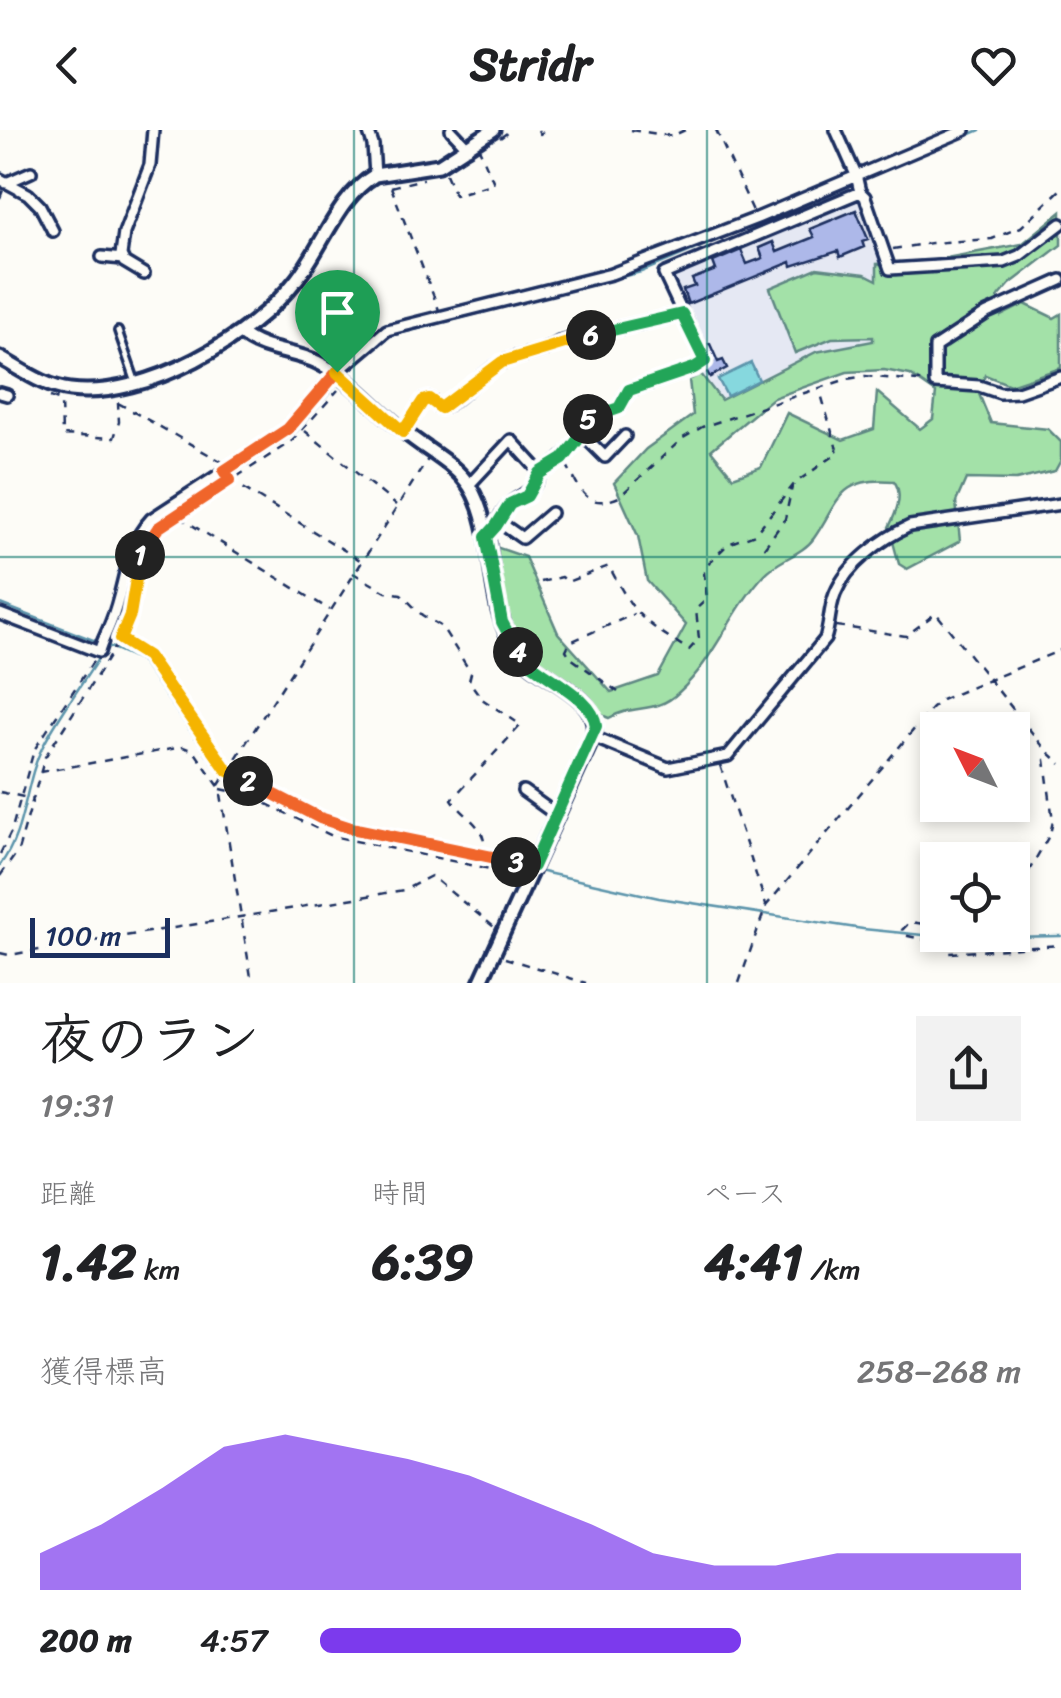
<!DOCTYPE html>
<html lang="ja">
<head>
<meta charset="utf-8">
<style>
	:root { --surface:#fff; --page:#f2f2f2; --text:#202124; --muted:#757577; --accent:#7c3aed }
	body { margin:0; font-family:Sriracha,"Klee One",sans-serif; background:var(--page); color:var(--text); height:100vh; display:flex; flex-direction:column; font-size:38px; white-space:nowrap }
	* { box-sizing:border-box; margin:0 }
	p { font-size:32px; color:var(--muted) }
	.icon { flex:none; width:55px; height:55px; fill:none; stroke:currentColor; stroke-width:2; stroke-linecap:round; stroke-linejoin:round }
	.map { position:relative; height:853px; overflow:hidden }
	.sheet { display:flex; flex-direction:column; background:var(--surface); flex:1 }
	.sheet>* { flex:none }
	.needle { width:65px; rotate:312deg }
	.fabs { position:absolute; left:920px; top:582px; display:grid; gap:20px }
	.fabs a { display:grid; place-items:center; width:110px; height:110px; border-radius:0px; background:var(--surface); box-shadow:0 5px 15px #0003; font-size:50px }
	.scale { position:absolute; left:30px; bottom:25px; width:140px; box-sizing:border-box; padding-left:10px; border:5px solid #1b2f5e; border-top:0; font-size:28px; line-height:35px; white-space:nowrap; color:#1b2f5e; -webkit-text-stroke:8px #fdfcf7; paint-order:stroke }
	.pin { position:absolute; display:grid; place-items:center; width:85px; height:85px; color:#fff; margin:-102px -42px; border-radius:50% 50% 50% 0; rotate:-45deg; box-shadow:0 0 10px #0007 }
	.pin .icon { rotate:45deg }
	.km { position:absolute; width:50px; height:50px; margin:-25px; border-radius:50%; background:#222; color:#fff; font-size:28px; line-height:50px; text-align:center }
	.round { display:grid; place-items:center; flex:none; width:105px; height:105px; border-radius:0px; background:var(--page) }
	.headline { display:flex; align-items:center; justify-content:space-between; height:170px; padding:0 40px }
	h1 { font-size:55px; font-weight:700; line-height:75px }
	.stats { display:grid; grid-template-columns:repeat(3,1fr); gap:15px; height:170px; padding:10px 40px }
	.stats div { display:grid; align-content:center }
	.stats b { font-size:50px; font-weight:700 }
	.stats small { font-size:28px; font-weight:400 }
	.stats p { font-size:28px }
	.chart { height:280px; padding:20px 40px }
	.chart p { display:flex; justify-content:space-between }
	.chart svg { width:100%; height:180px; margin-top:10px; fill:var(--accent); opacity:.7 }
	ul { padding:0 40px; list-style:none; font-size:32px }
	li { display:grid; grid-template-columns:160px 120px 1fr; align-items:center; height:75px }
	li i { height:25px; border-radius:12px; background:var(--accent) }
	header { display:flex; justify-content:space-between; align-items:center; height:130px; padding:0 40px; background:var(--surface); font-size:45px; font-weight:700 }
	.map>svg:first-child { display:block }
</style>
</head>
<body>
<header><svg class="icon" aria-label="back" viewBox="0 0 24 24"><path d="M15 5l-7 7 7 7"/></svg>Stridr<svg class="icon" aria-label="heart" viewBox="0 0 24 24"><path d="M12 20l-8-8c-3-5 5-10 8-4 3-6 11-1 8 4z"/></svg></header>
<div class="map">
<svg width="1061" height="853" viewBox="0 0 1061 853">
	<rect width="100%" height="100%" fill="#fdfcf7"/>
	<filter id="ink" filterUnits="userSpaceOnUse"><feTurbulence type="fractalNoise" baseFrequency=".01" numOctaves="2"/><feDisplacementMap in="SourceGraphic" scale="20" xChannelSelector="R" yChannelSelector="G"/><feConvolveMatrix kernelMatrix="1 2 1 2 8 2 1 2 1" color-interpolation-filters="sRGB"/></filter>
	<g filter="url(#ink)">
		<path fill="#e5e8f3" d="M858,65L863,68L911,213L717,283L699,238L708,234L668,148L671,143Z"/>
		<path fill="#a3e1a8" stroke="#5f8883" stroke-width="2.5" fill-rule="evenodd" d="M1061,82V115L1010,154L998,168L1001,186L1025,174L1054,188L1061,184V238L1010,255L985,245L979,264L991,293L1048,299L1061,312V330L1055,341L1016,350L966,349L956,372L960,411L907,439L899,434L889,397C896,383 904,365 894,351C838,346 839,372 814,408C803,424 778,430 765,444C731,480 715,529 679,562C656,585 634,573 609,588L573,574L549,542L507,494L496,417L525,427L558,503L611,562L658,546L686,495L647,451L638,406L614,353L646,319L693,285L689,250L701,244L721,270L816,222L873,211V207L832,208L795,223L770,158L817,138L865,144L877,150V134L930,131L1022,114ZM884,240L910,245L936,263L933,289L920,299L877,262L874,299L843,310L787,283L761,337L733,347L711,320L773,268L847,242Z"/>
		<path fill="#86d8de" stroke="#5b94ab" stroke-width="2.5" d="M751,233L759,250L727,266L718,249Z"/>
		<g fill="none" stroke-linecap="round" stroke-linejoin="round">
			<path stroke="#5b94ab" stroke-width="2.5" d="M862,50L980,0
				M347,243L386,207L641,142L854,53
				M138,416L151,397L297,301L339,252
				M0,474L101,513
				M108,516L140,530L214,634L240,657L336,701L526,738
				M0,735C26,702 24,653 43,616C65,574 96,537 118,495L124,481L132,433
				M538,741L659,768L863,799L953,808L1061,806"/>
		</g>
		<path fill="#adb8e9" stroke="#1b2f5e" stroke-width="2.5" d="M856,80L868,109L862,111L864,117L840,127L838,121L792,136L791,132L688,174L683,160L695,156L692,149L716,140L713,132L741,120L747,134L763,128L759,118L773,112L777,122L814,107L810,99Z
			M710,214L718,232L723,230L727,238L710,247L706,240L713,232L706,215Z"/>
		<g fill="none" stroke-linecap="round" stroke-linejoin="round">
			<defs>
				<path id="service" d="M118,201L135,250"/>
				<path id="minor" d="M368,0L373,15L375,45
					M451,0L468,18
					M836,0L856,45L860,62
					M0,49L28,64L40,76L53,101
					M6,53L31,42
					M102,127L123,129
					M144,144L124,132L121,125L124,103L150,35L153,0
					M1061,150L987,183L935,217V253L979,256L1000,263L1018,262L1061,247
					M0,263L7,265
					M403,302L423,271L429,269L441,278C459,271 479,245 499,234C519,223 541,225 559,212L682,184
					M582,304L605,327L625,306
					M469,355L511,310L541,343C563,329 580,314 589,288L619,278L629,260L695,238L705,231L664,144L860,62L865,67L890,139L1004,132L1019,126L1061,94
					M499,392L522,408L551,383
					M486,407C496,397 502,380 512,372C528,360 531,364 541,343
					M0,484L99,522C102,511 107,503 111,492C126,456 123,419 151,389L289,299L337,242L387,200L611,144L757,88L965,0
					M593,607L668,638L728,626L825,509C830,494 829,479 835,464C847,434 883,408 910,396L1061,374
					M523,661L555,684"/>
				<path id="tertiary" d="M240,203C263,222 291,220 317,232C351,248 376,280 406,303C426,320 456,334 470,357C500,407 482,476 519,523C541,551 604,565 593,607L480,853
					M0,228C22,240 45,257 70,260C145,270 253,207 297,149C323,116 338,67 375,45L439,35L493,0"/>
			</defs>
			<use href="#service" stroke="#1b2f5e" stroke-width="12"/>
			<use href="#minor" stroke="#1b2f5e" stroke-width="16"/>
			<use href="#tertiary" stroke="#1b2f5e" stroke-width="19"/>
			<path stroke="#1b2f5e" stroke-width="2.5" stroke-dasharray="8 8" stroke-linecap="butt" d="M538,0L540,4L546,0
				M631,0L672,6L685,0
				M716,0L753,81
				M500,8L511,0
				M446,44L455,65L494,53L479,18
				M391,57L423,49
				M391,57L439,180
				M0,68L3,60
				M893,119L931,113L992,109L1021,97L1061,59
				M50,267L61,271L62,305L114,308L119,292L118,273
				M118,273L224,333
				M305,301L396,375
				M566,334C581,359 585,381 619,367L683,308L702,297L847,249L865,246L928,252
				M230,350L360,430
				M179,387L330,480
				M147,412L159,397L292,311L338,260
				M764,418L785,389L792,357
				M353,443L386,462L401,464L422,485L442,497L471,543L469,551L482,569L521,595L452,669C465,689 490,697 483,724
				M541,452L562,447L567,452L609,436C636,488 640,489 689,520L699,509L696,479L707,469L704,442L710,432L728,414L755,404L795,353L838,323L819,257
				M836,496L906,506L936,483L1045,619L1061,634
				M120,509L147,526L227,640L320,688L351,698L522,733
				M113,520L130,485L139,429
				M618,562L571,528L566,520L570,512L634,484
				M720,635L766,775
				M40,642L183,617L194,621L220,658L252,853
				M219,655L428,329
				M221,659L251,666L332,706L519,745
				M0,662L33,669
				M0,724L11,702L34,620L94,530
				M0,746L18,721L45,627L112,522
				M1012,770L1050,704L1053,691L1045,630L1050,625
				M938,796L910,792L902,800L904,805L939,813L950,823L1061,815
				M0,823L9,825L404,760L431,746L494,797
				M505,828L586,853
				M739,853L766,776L931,579L941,570L1061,520"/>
			<use href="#service" stroke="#fdfcf7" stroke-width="5"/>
			<use href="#minor" stroke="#fdfcf7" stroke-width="9"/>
			<use href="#tertiary" stroke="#fdfcf7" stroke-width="11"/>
		</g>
	</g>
	<g fill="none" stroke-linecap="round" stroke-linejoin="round" filter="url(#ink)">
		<defs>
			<path id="split-1" d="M140,425L158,398L230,350L224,341L288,299L337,242"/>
			<path id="split-2" d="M140,425L130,485L120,509L147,526L227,640L248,651"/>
			<path id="split-3" d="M248,651L320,688L351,698L516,732"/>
			<path id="split-4" d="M516,732L533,736L596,596C594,566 538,546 518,522"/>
			<path id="split-5" d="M518,522L502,492L486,407L496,396L510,374L527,366L540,343L563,329L584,302L588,289"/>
			<path id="split-6" d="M588,289L619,278L629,260L694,238L705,231L682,184L591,205"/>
			<path id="split-7" d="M337,242L403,302L423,271L429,269L441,278L502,232L591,205"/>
		</defs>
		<use href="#split-1" stroke="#fff" stroke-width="20"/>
		<use href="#split-2" stroke="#fff" stroke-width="20"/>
		<use href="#split-3" stroke="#fff" stroke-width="20"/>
		<use href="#split-4" stroke="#fff" stroke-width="20"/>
		<use href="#split-5" stroke="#fff" stroke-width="20"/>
		<use href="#split-6" stroke="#fff" stroke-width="20"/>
		<use href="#split-7" stroke="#fff" stroke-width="20"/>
		<use href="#split-1" stroke="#f0652b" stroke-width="12"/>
		<use href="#split-2" stroke="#f5b400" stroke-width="12"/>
		<use href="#split-3" stroke="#f0652b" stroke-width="12"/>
		<use href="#split-4" stroke="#22a559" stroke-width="12"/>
		<use href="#split-5" stroke="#22a559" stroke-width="12"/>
		<use href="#split-6" stroke="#22a559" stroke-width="12"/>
		<use href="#split-7" stroke="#f5b400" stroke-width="12"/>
	</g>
	<path fill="none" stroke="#0f766e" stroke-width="2.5" stroke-opacity="0.55" d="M354,0V853M707,0V853M0,427H1061"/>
</svg>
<div class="fabs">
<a><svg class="needle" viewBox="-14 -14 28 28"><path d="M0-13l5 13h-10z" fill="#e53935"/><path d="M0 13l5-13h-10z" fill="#757577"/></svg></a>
<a><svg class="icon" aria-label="locate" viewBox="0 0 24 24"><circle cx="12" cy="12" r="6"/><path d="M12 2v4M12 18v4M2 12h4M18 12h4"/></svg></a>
</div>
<div class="scale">100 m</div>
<div class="pin" style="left:337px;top:242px;background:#1e9e55"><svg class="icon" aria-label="arrive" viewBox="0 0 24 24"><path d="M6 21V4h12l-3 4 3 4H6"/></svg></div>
<b class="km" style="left:140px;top:425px">1</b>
<b class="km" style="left:248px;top:651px">2</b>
<b class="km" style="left:516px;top:732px">3</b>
<b class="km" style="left:518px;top:522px">4</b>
<b class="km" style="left:588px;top:289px">5</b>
<b class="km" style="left:591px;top:205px">6</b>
</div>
<section class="sheet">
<div class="headline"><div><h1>夜のラン</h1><p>19:31</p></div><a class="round"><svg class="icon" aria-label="share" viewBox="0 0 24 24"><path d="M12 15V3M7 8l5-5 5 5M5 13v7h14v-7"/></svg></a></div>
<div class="stats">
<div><p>距離</p><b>1.42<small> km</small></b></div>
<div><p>時間</p><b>6:39</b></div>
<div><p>ペース</p><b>4:41<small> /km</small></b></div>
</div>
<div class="chart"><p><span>獲得標高</span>258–268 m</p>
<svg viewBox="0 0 160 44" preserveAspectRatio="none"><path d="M0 44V35L10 28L20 19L30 9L40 6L50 9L60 12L70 16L80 22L90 28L100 35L110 38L120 38L130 35L140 35L150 35L160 35V44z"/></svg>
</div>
<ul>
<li><b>200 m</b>4:57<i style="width:60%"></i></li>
</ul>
</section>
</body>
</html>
